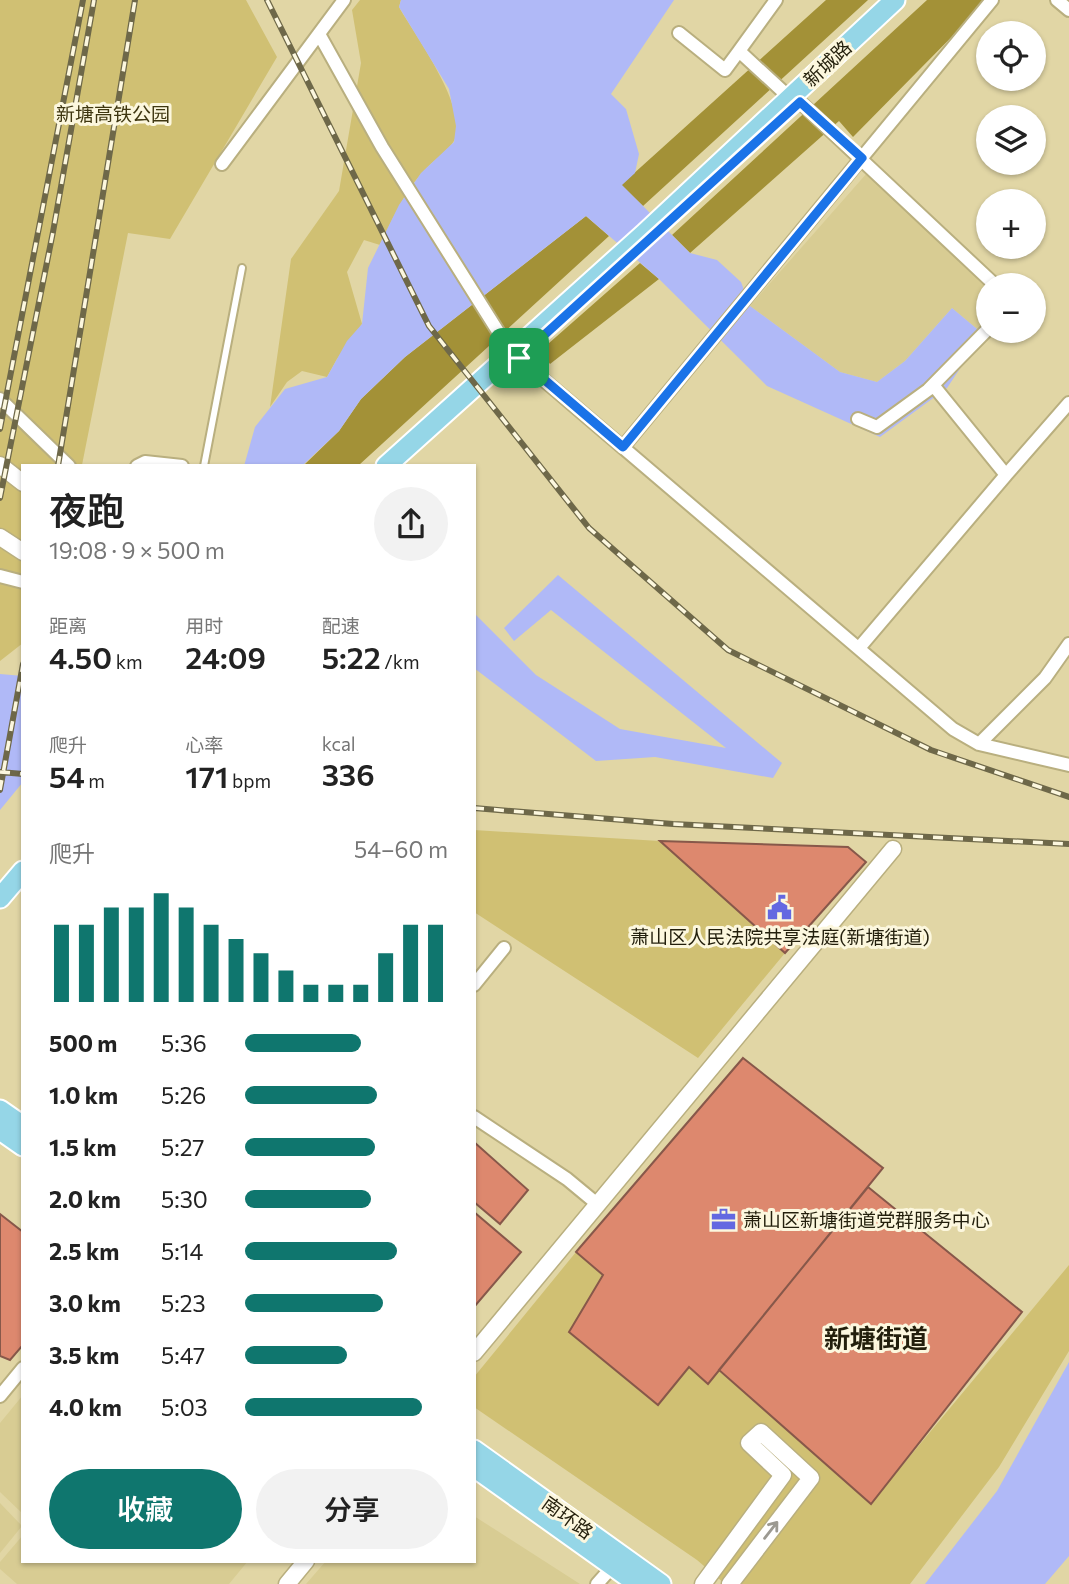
<!DOCTYPE html>
<html lang="zh">
<head>
<meta charset="utf-8">
<style>
	:root { --surface:#fff; --page:#f2f2f2; --text:#222; --muted:#767676; --accent:#0f766e }
	body { margin:0; font-family:Commissioner,"Noto Sans SC",sans-serif; background:var(--page); color:var(--text); height:100vh; display:flex; flex-direction:column; font-size:26px; white-space:nowrap }
	* { box-sizing:border-box; margin:0 }
	p { font-size:23px; color:var(--muted) }
	.icon { flex:none; width:38px; height:38px; fill:none; stroke:currentColor; stroke-width:2; stroke-linecap:round; stroke-linejoin:round }
	.map { position:relative; flex:1; overflow:hidden }
	.side { position:absolute; left:21px; top:464px; width:455px; height:1099px; display:flex; flex-direction:column; background:var(--surface); border-radius:0px; box-shadow:0 2px 5px #0004 }
	.side>* { flex:none }
	.controls { position:absolute; left:976px; top:21px; display:grid; gap:14px }
	.controls a { display:grid; place-items:center; width:70px; height:70px; border-radius:50%; background:var(--surface); box-shadow:0 2px 5px #0004; font-size:35px }
	.pin { position:absolute; display:grid; place-items:center; width:60px; height:60px; color:#fff; margin:-30px; border-radius:14px; box-shadow:0 4px 10px #0006 }
	.round { display:grid; place-items:center; flex:none; width:74px; height:74px; border-radius:37px; background:var(--page) }
	.head { display:flex; align-items:center; justify-content:space-between; height:119px; padding:0 28px }
	h1 { font-size:38px; font-weight:600; line-height:52px }
	.metrics { display:grid; grid-template-columns:repeat(3,1fr); gap:10px; height:119px; padding:7px 28px }
	.metrics div { display:grid; align-content:center }
	.metrics b { font-size:30px; font-weight:600 }
	.metrics small { font-size:19px; font-weight:400 }
	.metrics p { font-size:19px }
	.chart { height:196px; padding:14px 28px }
	.chart p { display:flex; justify-content:space-between }
	.chart svg { width:100%; height:126px; margin-top:7px; stroke:var(--accent); stroke-width:6 }
	.cta { display:flex; gap:14px; margin-top:auto; padding:14px 28px }
	.cta a { flex:1; height:80px; border-radius:42px; background:var(--accent); color:#fff; font-size:28px; font-weight:600; line-height:80px; text-align:center }
	.cta a+a { background:var(--page); color:var(--text) }
	ul { padding:0 28px; list-style:none; font-size:23px }
	li { display:grid; grid-template-columns:112px 84px 1fr; align-items:center; height:52px }
	li i { height:18px; border-radius:9px; background:var(--accent) }
	.map>svg:first-child { display:block }
</style>
</head>
<body>
<div class="map">
<svg width="1069" height="1584" viewBox="0 0 1069 1584">
	<rect width="100%" height="100%" fill="#e1d6a5"/>
	<path fill="#d8cc93" d="M867,173L989,289V328L983,334L952,308L905,361L877,382L840,372L750,306Z
		M23,1395V1514L0,1492V1423Z
		M0,1503L22,1526L0,1553Z
		M474,1516L580,1584H306L326,1561H474Z
		M23,1535V1561H248L229,1584H17L0,1569V1562Z"/>
	<path fill="#d0c073" d="M0,0H246L277,57L170,239L128,233L82,465L23,466V643L0,661Z
		M360,0H401L399,7C414,34 474,114 452,144C443,155 430,163 421,174C403,195 392,220 380,245L364,240L347,272L362,324L337,359L327,377L302,371L287,382L270,407L291,259L339,191L361,63L352,10Z
		M474,830L660,841L785,953L698,1058L474,912Z
		M576,1252L603,1275L569,1332L658,1405L689,1367L708,1384L719,1370L871,1503L1069,1265V1351L999,1467L910,1584H725L697,1560L474,1407V1377Z"/>
	<path fill="#a39137" d="M826,0H868L643,206L621,185Z
		M927,0H988L853,137L839,121L690,253L672,235Z
		M586,216L609,236L359,465L303,466L339,431L361,399L405,357Z
		M640,263L659,279L550,364L540,351Z"/>
	<path fill="#b0b9f7" d="M401,0H674L611,94L626,109L639,154L635,173L622,185L690,253L717,260L741,282L750,306L840,372L877,382L905,361L952,308L983,334L947,388L880,437L767,386L659,279L586,216L405,357L361,399L339,431L303,465L244,466L255,427L285,389L327,377L347,341L362,324L368,268L399,205L421,173L454,142L456,126L449,89L399,7Z
		M558,575L782,763L773,778L655,757L596,761L474,668V613L536,675L620,729L726,748L551,610L514,641L504,628Z
		M0,674L23,676V782L0,810Z
		M1069,1362V1556L1045,1584H925L997,1491Z"/>
	<path fill="#dd886e" stroke="#87584a" stroke-width="2" d="M660,841L848,847L866,862L785,953Z
		M743,1058L883,1168L708,1384L689,1367L658,1405L569,1332L603,1275L576,1252Z
		M474,1142L528,1190L500,1224L474,1202Z
		M868,1187L1022,1312L871,1504L719,1370Z
		M474,1212L521,1252L474,1307Z
		M0,1214L23,1232V1345L10,1360L0,1356Z"/>
	<g fill="none" stroke-linecap="round" stroke-linejoin="round">
		<defs>
			<path id="service" d="M204,466L242,268"/>
			<path id="minor" d="M776,0L739,51L790,98
				M1057,0L1069,10
				M679,33L725,70L739,51
				M319,34L382,147L511,352L953,729L979,744L1069,765
				M800,102L995,285
				M222,164L344,0
				M0,399L69,466
				M858,419L877,427L928,390L989,328
				M623,447L992,0
				M137,466L145,462L182,466
				M1006,475L1069,403
				M0,576L23,582
				M859,648L1006,475L933,385
				M979,744L1045,678L1069,644
				M474,985L504,948
				M474,1117L567,1179L596,1203
				M0,1396L23,1368
				M597,1584L613,1566"/>
			<path id="tertiary" d="M0,465L23,483
				M0,537L23,552
				M474,1353L893,849
				M287,1584L306,1561
				M703,1584L783,1475L749,1443L761,1432L811,1478L730,1584"/>
			<path id="primary" d="M386,466L645,233L895,0
				M0,898L23,871
				M0,1110L23,1126
				M0,1130L23,1146
				M474,1450L661,1584
				M474,1467L638,1584"/>
		</defs>
		<use href="#service" stroke="#b9af7f" stroke-width="10"/>
		<use href="#minor" stroke="#b9af7f" stroke-width="16"/>
		<use href="#tertiary" stroke="#b9af7f" stroke-width="19"/>
		<use href="#primary" stroke="#fff" stroke-width="23"/>
		<use href="#service" stroke="#fff" stroke-width="6"/>
		<use href="#minor" stroke="#fff" stroke-width="12"/>
		<use href="#tertiary" stroke="#fff" stroke-width="16"/>
		<use href="#primary" stroke="#95d6e7" stroke-width="19"/>
		<defs>
			<path id="rail" d="M267,0L429,326L589,528L728,650L931,750L1069,797
				M0,429L83,0
				M58,466L135,0
				M0,498L53,232L94,0
				M0,772L23,774
				M0,790L23,664
				M474,808L673,824L1069,844"/>
		</defs>
		<use href="#rail" stroke="#6e6849" stroke-width="6"/>
		<use href="#rail" stroke="#fcf7de" stroke-width="3.5" stroke-dasharray="10" stroke-linecap="butt"/>
	</g>
	<defs><path id="oneway-shaft" d="M-6 0H5M1.5-3L5.5 0L1.5 3" fill="none" stroke-width="1.6" stroke-linecap="round" stroke-linejoin="round" transform="scale(1.75)"/></defs>
	<use stroke="#9c9a92" href="#oneway-shaft" transform="translate(771 1530) rotate(-52)"/>
	<g fill="none" stroke-linecap="round" stroke-linejoin="round">
		<defs>
			<path id="route" d="M800,102L862,158L623,447L519,358Z"/>
		</defs>
		<use href="#route" stroke="#fff" stroke-width="14"/>
		<use href="#route" stroke="#1a73e8" stroke-width="9"/>
	</g>
	<defs>
		<symbol id="civic-bare" viewBox="-9 -9 18 18"><path d="M-.6-6.5H3V-4.5H.6V-3L4-1V1h2V6H-6V1h2V-1L-.6-3ZM-1.2 2.5V6h2.4V2.5Z" fill="#6468e1" stroke="#fcf7de" stroke-width="2.5" paint-order="stroke"/></symbol>
		<symbol id="office-bare" viewBox="-9 -9 18 18"><path d="M-6-3h4V-5.5h4V-3h4V5H-6ZM-1-4.5V-3h2v-1.5ZM-6 0V1H6V0Z" fill="#6468e1" stroke="#fcf7de" stroke-width="2.5" paint-order="stroke"/></symbol>
	</defs>
	<g fill-rule="evenodd">
		<use href="#civic-bare" x="762" y="890" width="35" height="35"/>
		<use href="#office-bare" x="706" y="1202" width="35" height="35"/>
	</g>
	<g text-anchor="middle" dominant-baseline="central" stroke-width="6" stroke-linejoin="round" paint-order="stroke">
		<g font-size="19" fill="#231f0c" stroke="#fcf7de">
			<text transform="translate(827 63) rotate(-43)">新城路</text>
			<text transform="translate(568 1517) rotate(36)">南环路</text>
		</g>
		<g font-size="19" fill="#3f3711" stroke="#fcf7de">
			<text x="113" y="113">新塘高铁公园</text>
		</g>
		<g font-size="19" fill="#231f0c" stroke="#fcf7de">
			<text x="780" y="936">萧山区人民法院共享法庭(新塘街道)</text>
			<text x="743" y="1219" text-anchor="start">萧山区新塘街道党群服务中心</text>
		</g>
		<g font-size="26" font-weight="bold" fill="#231f0c" stroke="#fcf7de">
			<text x="876" y="1337">新塘街道</text>
		</g>
	</g>
</svg>
<div class="controls">
<a><svg class="icon" aria-label="locate" viewBox="0 0 24 24"><circle cx="12" cy="12" r="6"/><path d="M12 2v4M12 18v4M2 12h4M18 12h4"/></svg></a>
<a><svg class="icon" aria-label="layers" viewBox="0 0 24 24"><path d="M12 4l9 5-9 5-9-5zM3 14l9 5 9-5"/></svg></a>
<a>+</a>
<a>−</a>
</div>
<div class="pin" style="left:519px;top:358px;background:#1e9e55"><svg class="icon" aria-label="arrive" viewBox="0 0 24 24"><path d="M6 21V4h12l-3 4 3 4H6"/></svg></div>
<section class="side">
<div class="head"><div><h1>夜跑</h1><p>19:08 · 9 × 500 m</p></div><a class="round"><svg class="icon" aria-label="share" viewBox="0 0 24 24"><path d="M12 15V3M7 8l5-5 5 5M5 13v7h14v-7"/></svg></a></div>
<div class="metrics">
<div><p>距离</p><b>4.50<small> km</small></b></div>
<div><p>用时</p><b>24:09</b></div>
<div><p>配速</p><b>5:22<small> /km</small></b></div>
</div>
<div class="metrics">
<div><p>爬升</p><b>54<small> m</small></b></div>
<div><p>心率</p><b>171<small> bpm</small></b></div>
<div><p>kcal</p><b>336</b></div>
</div>
<div class="chart"><p><span>爬升</span>54–60 m</p>
<svg viewBox="0 0 160 44" preserveAspectRatio="none"><path d="M5 44V17M15 44V17M25 44V11M35 44V11M45 44V6M55 44V11M65 44V17M75 44V22M85 44V27M95 44V33M105 44V38M115 44V38M125 44V38M135 44V27M145 44V17M155 44V17"/></svg>
</div>
<ul>
<li><b>500 m</b>5:36<i style="width:57%"></i></li>
<li><b>1.0 km</b>5:26<i style="width:65%"></i></li>
<li><b>1.5 km</b>5:27<i style="width:64%"></i></li>
<li><b>2.0 km</b>5:30<i style="width:62%"></i></li>
<li><b>2.5 km</b>5:14<i style="width:75%"></i></li>
<li><b>3.0 km</b>5:23<i style="width:68%"></i></li>
<li><b>3.5 km</b>5:47<i style="width:50%"></i></li>
<li><b>4.0 km</b>5:03<i style="width:87%"></i></li>
</ul>
<div class="cta"><a>收藏</a><a>分享</a></div>
</section>
</div>
</body>
</html>
